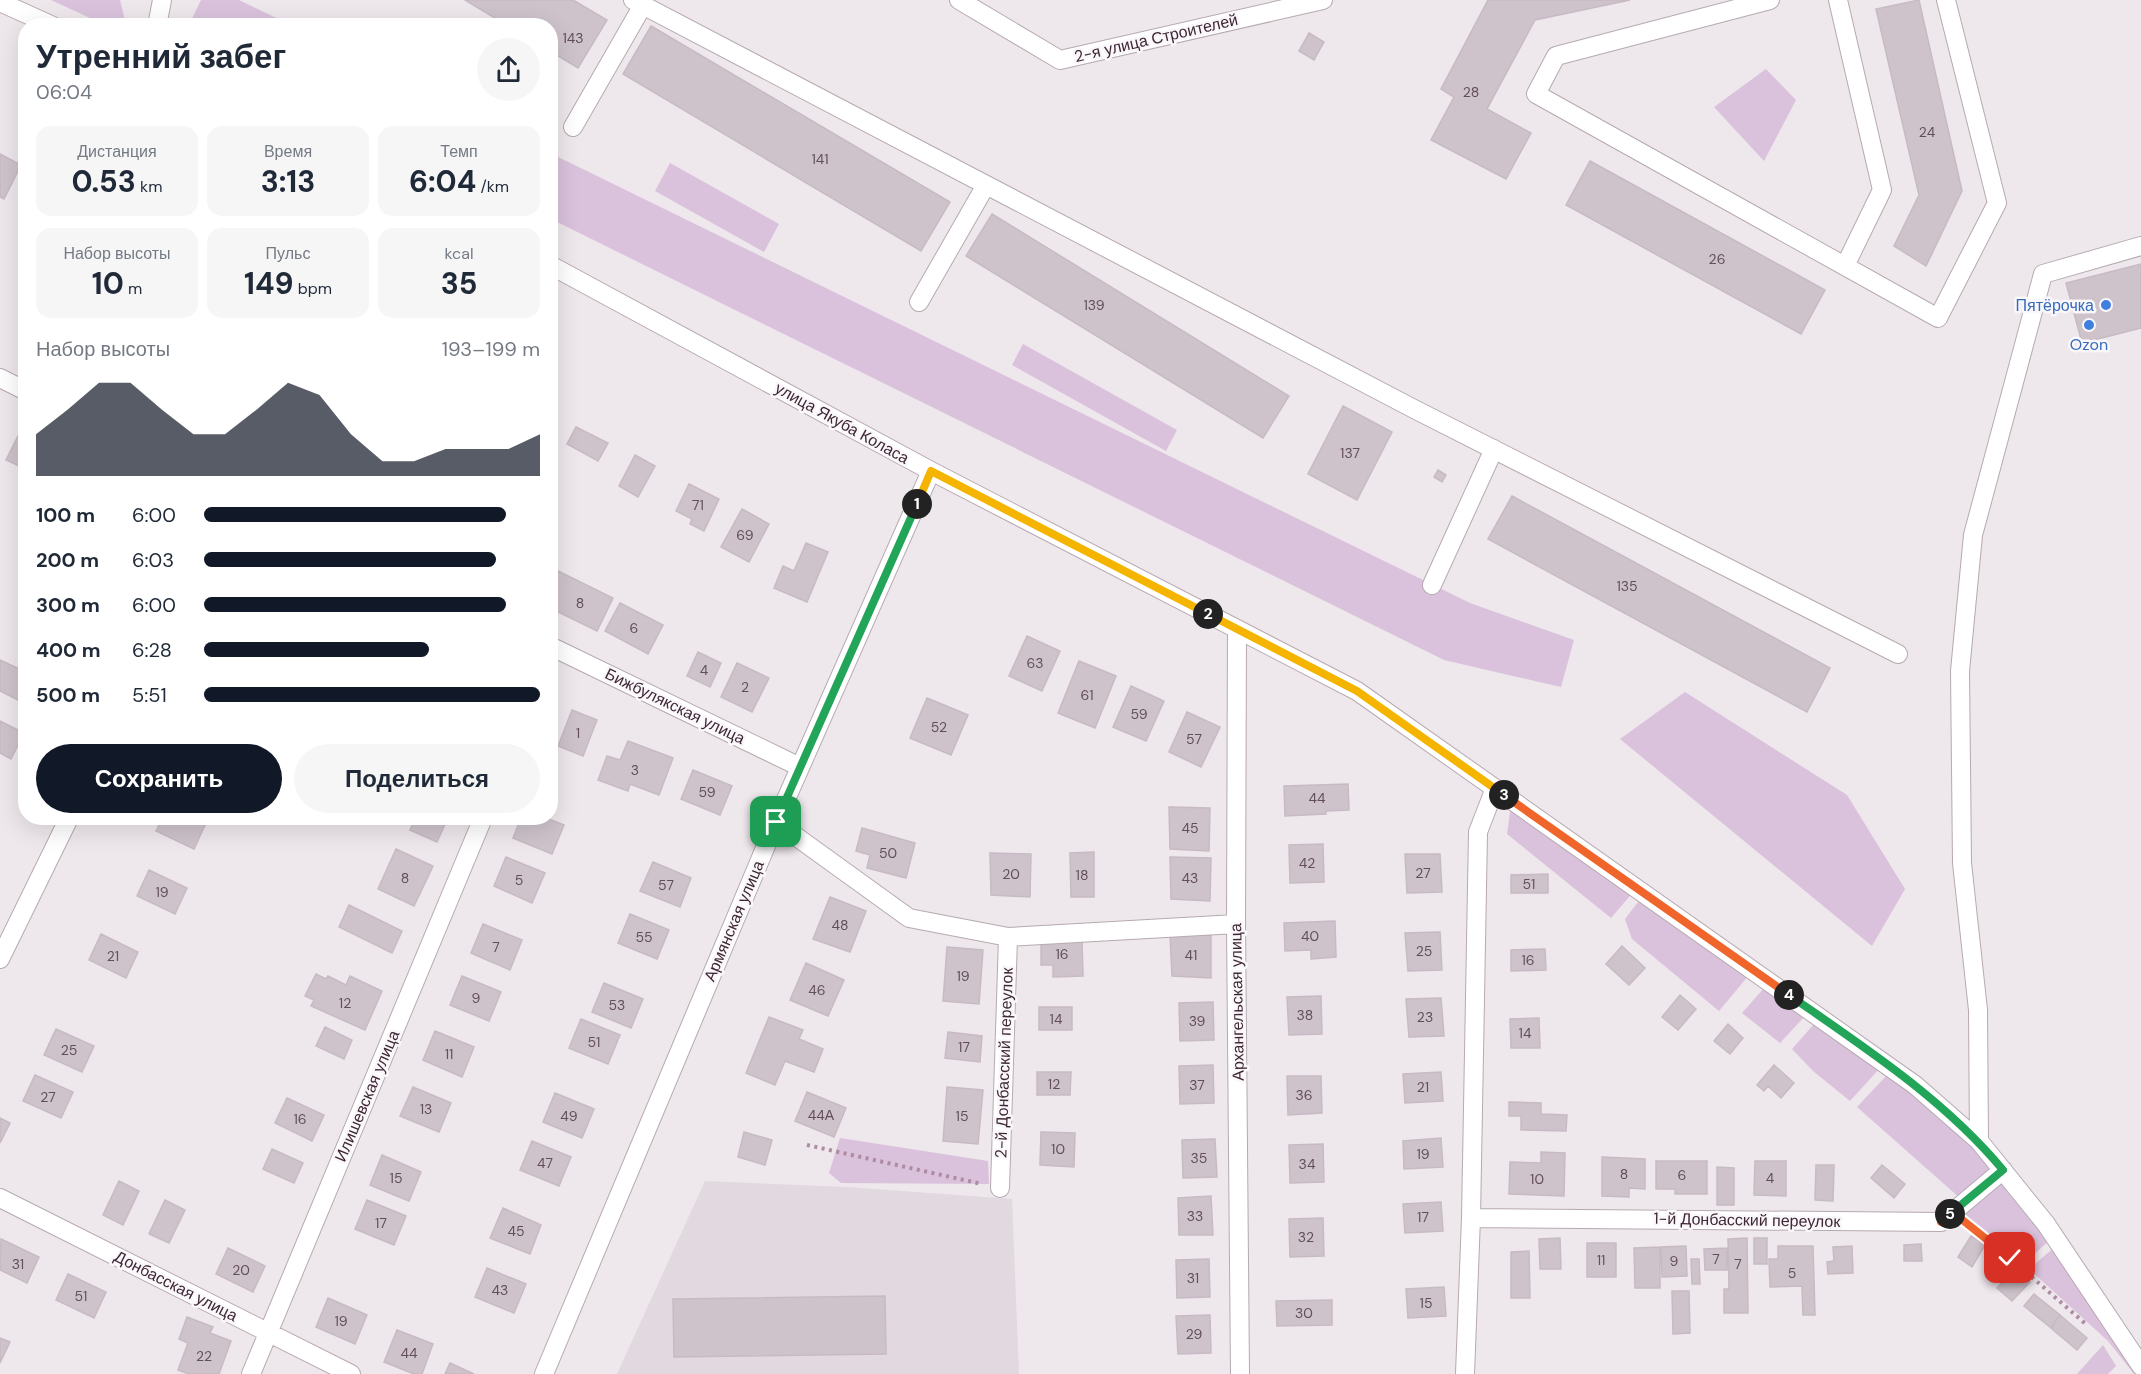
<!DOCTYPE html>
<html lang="ru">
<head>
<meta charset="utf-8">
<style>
	:root { --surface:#fff; --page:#f6f6f7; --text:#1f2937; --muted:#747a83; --accent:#111827 }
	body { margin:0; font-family:"DM Sans",sans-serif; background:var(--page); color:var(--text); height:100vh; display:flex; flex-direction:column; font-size:22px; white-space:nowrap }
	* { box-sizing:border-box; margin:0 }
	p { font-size:20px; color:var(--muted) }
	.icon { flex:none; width:33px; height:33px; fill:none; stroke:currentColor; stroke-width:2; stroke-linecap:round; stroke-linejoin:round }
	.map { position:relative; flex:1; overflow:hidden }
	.side { position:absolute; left:18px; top:18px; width:540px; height:807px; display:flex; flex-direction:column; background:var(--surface); border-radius:24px; box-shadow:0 6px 24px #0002 }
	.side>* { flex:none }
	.pin { position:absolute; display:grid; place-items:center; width:51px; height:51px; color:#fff; margin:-26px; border-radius:12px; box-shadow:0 3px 9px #0006 }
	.km { position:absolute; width:30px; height:30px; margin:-15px; border-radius:50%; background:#222; color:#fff; font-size:16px; line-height:30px; text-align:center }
	.round { display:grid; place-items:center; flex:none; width:63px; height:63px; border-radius:32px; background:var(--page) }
	.head { display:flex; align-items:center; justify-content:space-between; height:102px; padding:0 18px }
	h1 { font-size:33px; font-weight:700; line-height:45px }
	.figures { display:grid; grid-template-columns:repeat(3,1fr); gap:9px; height:102px; padding:6px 18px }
	.figures div { display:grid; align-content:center; border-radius:15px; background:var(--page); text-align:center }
	.figures b { font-size:30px; font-weight:700 }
	.figures small { font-size:16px; font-weight:400 }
	.figures p { font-size:16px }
	.chart { height:168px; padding:12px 18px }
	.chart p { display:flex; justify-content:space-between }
	.chart svg { width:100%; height:108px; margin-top:6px; fill:var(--accent); opacity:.7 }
	.button { display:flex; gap:12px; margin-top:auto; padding:12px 18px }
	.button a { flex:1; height:69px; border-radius:36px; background:var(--accent); color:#fff; font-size:24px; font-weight:700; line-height:69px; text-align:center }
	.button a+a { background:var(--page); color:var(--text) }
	ul { padding:0 18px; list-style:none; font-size:20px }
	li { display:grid; grid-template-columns:96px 72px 1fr; align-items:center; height:45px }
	li i { height:15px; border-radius:8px; background:var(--accent) }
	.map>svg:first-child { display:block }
</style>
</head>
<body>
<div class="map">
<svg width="2141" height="1374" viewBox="0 0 2141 1374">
	<rect width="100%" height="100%" fill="#eee7ec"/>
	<path fill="#e2d8e0" d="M705,1181L847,1187L1012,1199L1019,1374H617Z"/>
	<path fill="#dac2dc" d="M51,0H120L126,25H105Z
		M201,0H239L291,25H189Z
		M1766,69L1796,100L1764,161L1714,107Z
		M550,153L1470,603L1574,640L1561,687L1444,660L551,219Z
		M670,163L779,224L764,252L655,191Z
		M1023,344L1177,430L1166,451L1012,365Z
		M1685,692L1847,795L1905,889L1872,946L1620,739Z
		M1511,805L1635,890L1611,918L1507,834Z
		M1642,897L1749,975L1719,1011L1632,939L1625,919Z
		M1765,987L1805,1016L1780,1043L1742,1013Z
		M1815,1023L1880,1068L1850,1101L1813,1071L1792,1049Z
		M1889,1073L1911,1089L1997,1170L1961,1199L1857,1107Z
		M840,1138L988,1161L989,1184L841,1183L829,1173Z
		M2001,1175L2052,1238L2023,1264L1958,1211Z
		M2057,1245L2136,1361L2134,1374L2108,1341L2029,1269Z
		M2103,1345L2116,1366L2108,1374H2077Z"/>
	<path fill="#cec3cb" stroke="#c7bac4" stroke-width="1.5" d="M465,0H573L607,20L578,68L550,51V26H508Z
		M1488,0H1630L1535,20L1487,109L1531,133L1506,179L1431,140L1454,97L1441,89Z
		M1919,0L1962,191L1926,266L1894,246L1919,195L1876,9Z
		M651,26L950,202L921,251L623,74Z
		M1309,33L1324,42L1314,60L1299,51Z
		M0,154L21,165L4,199L0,197Z
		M1590,161L1825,290L1801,334L1566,205Z
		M992,214L1289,396L1263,438L966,256Z
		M2141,264V328L2082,343L2066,283Z
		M1343,406L1392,432L1357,500L1308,474Z
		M576,427L608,443L598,461L567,444Z
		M20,432L26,434V469L6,460Z
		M635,455L655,466L638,497L619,486Z
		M1438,470L1446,475L1442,482L1434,477Z
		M689,484L719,499L704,531L690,524L692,519L676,511Z
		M1512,496L1830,668L1807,712L1488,539Z
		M742,509L769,524L749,562L721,547Z
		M806,543L828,552L807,602L774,588L783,566L794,571Z
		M558,571L613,598L597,631L550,608V587Z
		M620,603L663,625L648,654L605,631Z
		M1027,636L1060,651L1042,691L1009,676Z
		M698,652L721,663L710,687L687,676Z
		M0,660L26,672L24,703L0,691Z
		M1079,661L1116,676L1095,728L1058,713Z
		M737,663L769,678L752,712L721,697Z
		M1131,686L1164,701L1146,741L1113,727Z
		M927,698L968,715L951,755L910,738Z
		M572,710L597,720L583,756L558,746Z
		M1187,712L1220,727L1201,767L1169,752Z
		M0,721L24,733L11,759L0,753Z
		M628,741L673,758L659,795L630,784L628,791L598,780L607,756L620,760Z
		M693,770L732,786L720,815L681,799Z
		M1348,784L1349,810L1326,811V814L1285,816L1284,786Z
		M1169,807L1210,808L1209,851L1170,849Z
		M163,818H194L206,823L194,849L156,831Z
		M415,818H436L446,822L437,842L410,830Z
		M521,818H546L564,825L552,854L513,838Z
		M862,828L915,843L906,878L867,868L870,855L856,851Z
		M1323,844L1324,882L1290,883L1289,845Z
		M396,849L433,866L414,906L378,889Z
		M1094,852V897H1071L1070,853Z
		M990,853L1031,854L1030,897L991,895Z
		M1405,854H1440L1442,892L1407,893Z
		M506,857L545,873L532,903L494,886Z
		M1170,857L1211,858L1210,901L1171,899Z
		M653,862L691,878L680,907L640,891Z
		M149,870L187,888L175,914L137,896Z
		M1548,874V893H1511V875Z
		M830,897L866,911L850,952L813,939Z
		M349,905L402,931L392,953L339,927Z
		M630,914L669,930L657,959L618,943Z
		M1335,921L1336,957L1311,959V950L1285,951L1284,923Z
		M483,924L522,940L510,970L471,953Z
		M1440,932L1442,970L1408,971L1405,933Z
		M101,934L138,952L126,978L89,960Z
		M1170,934L1211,935V978L1172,976Z
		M1082,941L1083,976L1053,977V965H1041V942Z
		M1622,946L1645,968L1629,985L1606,964Z
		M947,947L983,950L979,1004L943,1001Z
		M1545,949L1546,970L1511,971V950Z
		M806,963L844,980L828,1016L790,1000Z
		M316,974L326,979L328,976L346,985L350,976L382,991L365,1030L311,1006L314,1000L305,996Z
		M462,976L501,992L489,1021L450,1005Z
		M604,983L643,999L631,1028L592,1012Z
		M1680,995L1696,1009L1678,1030L1662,1017Z
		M1321,996L1322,1034L1289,1035L1287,997Z
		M1441,998L1444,1036L1409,1037L1406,999Z
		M1213,1002L1214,1040L1180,1041L1179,1003Z
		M1039,1007H1072V1030H1039Z
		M769,1017L803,1030L799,1039L823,1049L814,1072L785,1061L775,1085L746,1073Z
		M1539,1018L1540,1048H1511L1510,1019Z
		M581,1019L620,1035L608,1064L569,1048Z
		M1728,1024L1743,1038L1730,1054L1714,1041Z
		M325,1027L352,1040L344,1059L316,1046Z
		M56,1029L94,1046L82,1072L44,1055Z
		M435,1031L474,1047L462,1077L423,1060Z
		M948,1032L982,1036L980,1062L945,1058Z
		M1213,1065L1214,1103L1180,1104L1179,1066Z
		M1774,1065L1794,1083L1781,1098L1768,1086L1764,1091L1757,1085Z
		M1037,1072H1071L1070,1095H1037Z
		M1441,1072L1443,1101L1405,1103L1403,1074Z
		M35,1075L73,1092L61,1118L23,1101Z
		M1287,1076H1321L1322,1113L1288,1115Z
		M413,1087L451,1103L439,1132L400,1116Z
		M947,1087L983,1090L978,1144L943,1141Z
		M807,1092L846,1108L834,1137L795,1121Z
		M555,1093L594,1109L582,1138L543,1122Z
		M287,1098L324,1115L312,1141L275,1123Z
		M1509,1102L1541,1103V1114L1567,1115L1566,1131L1521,1130V1116H1509Z
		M0,1118L10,1123L0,1143Z
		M744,1132L772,1140L765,1165L738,1157Z
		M1041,1132L1075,1133L1074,1167L1040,1165Z
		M1441,1138L1443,1167L1404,1169L1403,1141Z
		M1215,1139L1217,1177L1183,1178L1182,1140Z
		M532,1141L571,1157L559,1186L520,1170Z
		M1323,1144L1324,1182L1290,1183L1289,1145Z
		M272,1149L303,1163L294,1183L263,1169Z
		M1541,1152L1565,1153L1564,1196L1509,1194L1510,1162L1541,1163Z
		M382,1155L421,1172L409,1201L370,1185Z
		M1602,1157L1645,1159V1189L1629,1188V1197L1602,1196Z
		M1656,1161H1707V1194H1675V1189H1656Z
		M1755,1161H1786V1196L1754,1195Z
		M1816,1165H1834L1833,1201L1815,1200Z
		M1882,1165L1905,1184L1894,1198L1871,1178Z
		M1717,1167L1734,1168V1205H1717Z
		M119,1181L139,1191L123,1225L103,1215Z
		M1211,1196L1213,1235H1179L1178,1198Z
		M165,1200L185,1210L169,1243L149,1234Z
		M367,1200L406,1216L394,1245L355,1229Z
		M1441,1202L1443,1231L1405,1233L1403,1204Z
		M503,1208L541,1225L530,1254L490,1238Z
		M1323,1218L1324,1256L1290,1257L1289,1219Z
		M1971,1236L1985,1245L1972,1267L1958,1257Z
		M1560,1238L1561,1269H1540L1539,1239Z
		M1747,1238L1748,1313H1724V1289H1729L1728,1239Z
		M1754,1238H1767V1264H1754Z
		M1,1239L39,1257L27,1283L0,1270Z
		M1587,1243H1616V1277H1587Z
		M1921,1244L1922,1261H1904V1245Z
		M1686,1246L1687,1276L1662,1277L1661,1247Z
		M1778,1246H1813L1815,1315H1803L1802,1286L1770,1287L1769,1259H1778Z
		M1852,1246L1853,1273L1828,1274L1827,1262L1834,1261L1833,1247Z
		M1660,1247V1288H1635L1634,1248Z
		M228,1248L265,1266L253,1292L216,1274Z
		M1727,1248V1270H1705L1704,1249Z
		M1529,1251L1530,1298H1511V1252Z
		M1209,1259L1210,1297L1177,1298L1176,1260Z
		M1691,1259H1699L1700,1284H1692Z
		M487,1268L526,1284L514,1313L475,1297Z
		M2016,1268L2030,1282L2012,1301L1997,1288Z
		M68,1274L106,1292L94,1318L56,1300Z
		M1444,1287L1446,1316L1408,1318L1406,1289Z
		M1672,1291H1689L1690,1333L1673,1334Z
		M2034,1294L2060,1315L2051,1328L2024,1306Z
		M885,1296L886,1354L674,1357L673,1299Z
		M328,1298L367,1315L355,1344L316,1327Z
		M1332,1300V1325L1277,1326L1276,1301Z
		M1210,1315L1211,1353L1178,1354L1176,1316Z
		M2060,1315L2087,1338L2077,1350L2051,1328Z
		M187,1317L213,1327L210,1333L231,1341L219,1374H189L178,1370L188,1343L179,1339Z
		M397,1330L433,1344L422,1374H414L384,1362Z
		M0,1338L10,1342L0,1363Z
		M450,1363L474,1374H445Z"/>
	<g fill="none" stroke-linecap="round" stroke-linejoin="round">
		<defs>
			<path id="minor" d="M633,0L1416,410L1898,654
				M959,0L1060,60L1323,0
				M1770,0L1556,56L1536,94L1938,318L1997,203L1946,0
				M1838,0L1882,190L1845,266
				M0,2L53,26
				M157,26L162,0
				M573,127L643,5
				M550,265L931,471L1357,691L1915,1085L1979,1141L2046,1224L2141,1366
				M919,302L986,185
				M0,378L26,391
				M1432,585L1494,449
				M1237,629L1236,924L1240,1374
				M550,646L800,767
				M776,822L909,918L1008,937L1000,1188
				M1008,937L1236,924
				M0,959L69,818
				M1979,1141L1978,1010L1962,863L1960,671L1973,535L2043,274L2141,246
				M0,1198L351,1374
				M1471,1218L1941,1222L2003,1170
				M251,1374L483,818
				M544,1374L776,822L931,471
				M1465,1374L1471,1218L1478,832L1495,788"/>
		</defs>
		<use href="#minor" stroke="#b6aab1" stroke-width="20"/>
		<path stroke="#ae8ba2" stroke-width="4" stroke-dasharray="3 4.5" stroke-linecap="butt" d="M807,1145L982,1184
			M1968,1224L2010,1258L2088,1326"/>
		<use href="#minor" stroke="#fff" stroke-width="18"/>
	</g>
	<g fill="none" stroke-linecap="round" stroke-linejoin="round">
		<defs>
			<path id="split-1" d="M776,822L917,504"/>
			<path id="split-2" d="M917,504L931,471L1208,614"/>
			<path id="split-3" d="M1208,614L1357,691L1504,795"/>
			<path id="split-4" d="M1504,795L1789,995"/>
			<path id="split-5" d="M1789,995C1864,1047 1944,1099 2003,1170L1950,1214"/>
			<path id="split-6" d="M1950,1214L1941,1222L1948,1224L1960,1218L2010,1258"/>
		</defs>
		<use href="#split-1" stroke="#fff" stroke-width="12"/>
		<use href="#split-2" stroke="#fff" stroke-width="12"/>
		<use href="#split-3" stroke="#fff" stroke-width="12"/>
		<use href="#split-4" stroke="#fff" stroke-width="12"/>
		<use href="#split-5" stroke="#fff" stroke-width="12"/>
		<use href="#split-6" stroke="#fff" stroke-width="12"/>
		<use href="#split-1" stroke="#22a559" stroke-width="8"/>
		<use href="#split-2" stroke="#f5b400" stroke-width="8"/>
		<use href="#split-3" stroke="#f5b400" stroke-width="8"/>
		<use href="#split-4" stroke="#f0652b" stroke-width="8"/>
		<use href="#split-5" stroke="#22a559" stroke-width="8"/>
		<use href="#split-6" stroke="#f0652b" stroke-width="8"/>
	</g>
	<g fill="#3f7fe0" stroke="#faf7fa" stroke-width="2">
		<circle cx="2106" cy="305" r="6"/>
		<circle cx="2089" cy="325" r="6"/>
	</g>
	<g text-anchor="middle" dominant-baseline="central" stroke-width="5" stroke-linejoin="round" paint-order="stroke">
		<g font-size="14" fill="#624e5a">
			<text x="573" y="38">143</text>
			<text x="1471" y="92">28</text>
			<text x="1927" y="132">24</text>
			<text x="820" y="159">141</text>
			<text x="1717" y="259">26</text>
			<text x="1094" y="305">139</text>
			<text x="1350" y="453">137</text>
			<text x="698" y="505">71</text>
			<text x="745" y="535">69</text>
			<text x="1627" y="586">135</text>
			<text x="580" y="603">8</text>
			<text x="634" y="628">6</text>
			<text x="1035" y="663">63</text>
			<text x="704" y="670">4</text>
			<text x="745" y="687">2</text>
			<text x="1087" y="695">61</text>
			<text x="1139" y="714">59</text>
			<text x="939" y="727">52</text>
			<text x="578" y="733">1</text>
			<text x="1194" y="739">57</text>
			<text x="635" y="770">3</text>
			<text x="707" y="792">59</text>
			<text x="1317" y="798">44</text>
			<text x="1190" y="828">45</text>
			<text x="888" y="853">50</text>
			<text x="1307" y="863">42</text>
			<text x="1423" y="873">27</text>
			<text x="1011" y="874">20</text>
			<text x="1082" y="875">18</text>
			<text x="405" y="878">8</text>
			<text x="1190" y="878">43</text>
			<text x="519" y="880">5</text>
			<text x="1529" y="884">51</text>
			<text x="666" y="885">57</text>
			<text x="162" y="892">19</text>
			<text x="840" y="925">48</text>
			<text x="1310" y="936">40</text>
			<text x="644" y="937">55</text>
			<text x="496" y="947">7</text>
			<text x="1424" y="951">25</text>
			<text x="1062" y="954">16</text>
			<text x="1191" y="955">41</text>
			<text x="113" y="956">21</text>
			<text x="1528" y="960">16</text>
			<text x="963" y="976">19</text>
			<text x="817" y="990">46</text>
			<text x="476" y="998">9</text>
			<text x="345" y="1003">12</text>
			<text x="617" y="1005">53</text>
			<text x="1305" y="1015">38</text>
			<text x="1425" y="1017">23</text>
			<text x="1056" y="1019">14</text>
			<text x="1197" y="1021">39</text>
			<text x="1525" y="1033">14</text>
			<text x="594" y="1042">51</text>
			<text x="964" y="1047">17</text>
			<text x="69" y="1050">25</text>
			<text x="449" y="1054">11</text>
			<text x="1054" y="1084">12</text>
			<text x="1197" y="1085">37</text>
			<text x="1423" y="1087">21</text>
			<text x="1304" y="1095">36</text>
			<text x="48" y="1097">27</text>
			<text x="426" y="1109">13</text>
			<text x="821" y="1115">44А</text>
			<text x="569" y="1116">49</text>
			<text x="962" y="1116">15</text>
			<text x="300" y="1119">16</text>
			<text x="1058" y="1149">10</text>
			<text x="1423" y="1154">19</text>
			<text x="1199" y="1158">35</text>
			<text x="545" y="1163">47</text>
			<text x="1307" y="1164">34</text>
			<text x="1624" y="1174">8</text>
			<text x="1682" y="1175">6</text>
			<text x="396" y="1178">15</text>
			<text x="1770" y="1178">4</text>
			<text x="1537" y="1179">10</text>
			<text x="1195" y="1216">33</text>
			<text x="1423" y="1217">17</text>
			<text x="381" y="1223">17</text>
			<text x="516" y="1231">45</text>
			<text x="1306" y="1237">32</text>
			<text x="1716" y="1259">7</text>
			<text x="1601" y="1260">11</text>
			<text x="1674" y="1261">9</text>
			<text x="18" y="1264">31</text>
			<text x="1738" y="1264">7</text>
			<text x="241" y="1270">20</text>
			<text x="1792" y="1273">5</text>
			<text x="1193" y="1278">31</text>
			<text x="500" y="1290">43</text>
			<text x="81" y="1296">51</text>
			<text x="1426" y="1303">15</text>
			<text x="1304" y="1313">30</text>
			<text x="341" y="1321">19</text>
			<text x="1194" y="1334">29</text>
			<text x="409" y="1353">44</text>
			<text x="204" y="1356">22</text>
		</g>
		<g font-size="16" fill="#3e2735" stroke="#faf7fa">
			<text transform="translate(1156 38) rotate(-13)">2-я улица Строителей</text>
			<text transform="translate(842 423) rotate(29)">улица Якуба Коласа</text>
			<text transform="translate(675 706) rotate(26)">Бижбулякская улица</text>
			<text transform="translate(734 921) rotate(-67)">Армянская улица</text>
			<text transform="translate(1237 1002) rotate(-91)">Архангельская улица</text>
			<text transform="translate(1004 1063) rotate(-88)">2-й Донбасский переулок</text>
			<text transform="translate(367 1096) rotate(-67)">Илишевская улица</text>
			<text transform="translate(1747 1220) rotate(1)">1-й Донбасский переулок</text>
			<text transform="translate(176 1286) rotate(27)">Донбасская улица</text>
		</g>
		<g font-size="16" fill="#366cbe" stroke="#faf7fa" text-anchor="end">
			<text x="2094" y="305">Пятёрочка</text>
			<text x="2089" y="344" text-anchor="middle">Ozon</text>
		</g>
	</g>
</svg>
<div class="pin" style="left:776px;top:822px;background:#1e9e55"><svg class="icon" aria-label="arrive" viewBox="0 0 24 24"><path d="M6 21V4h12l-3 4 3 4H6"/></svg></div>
<div class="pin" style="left:2010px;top:1258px;background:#d93025"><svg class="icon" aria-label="check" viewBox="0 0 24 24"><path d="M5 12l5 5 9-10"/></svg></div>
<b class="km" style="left:917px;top:504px">1</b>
<b class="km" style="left:1208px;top:614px">2</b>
<b class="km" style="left:1504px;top:795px">3</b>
<b class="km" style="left:1789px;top:995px">4</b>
<b class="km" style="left:1950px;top:1214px">5</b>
<section class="side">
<div class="head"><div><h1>Утренний забег</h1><p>06:04</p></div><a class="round"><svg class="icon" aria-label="share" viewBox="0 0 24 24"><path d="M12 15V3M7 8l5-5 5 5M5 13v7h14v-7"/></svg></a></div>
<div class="figures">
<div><p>Дистанция</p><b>0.53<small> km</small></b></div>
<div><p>Время</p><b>3:13</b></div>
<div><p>Темп</p><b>6:04<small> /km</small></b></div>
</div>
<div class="figures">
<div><p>Набор высоты</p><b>10<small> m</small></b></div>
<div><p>Пульс</p><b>149<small> bpm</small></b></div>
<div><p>kcal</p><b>35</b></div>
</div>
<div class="chart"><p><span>Набор высоты</span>193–199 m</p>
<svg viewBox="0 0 160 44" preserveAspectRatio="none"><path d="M0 44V27L10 17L20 6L30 6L40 17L50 27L60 27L70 17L80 6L90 11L100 27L110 38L120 38L130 33L140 33L150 33L160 27V44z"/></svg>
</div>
<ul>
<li><b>100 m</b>6:00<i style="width:90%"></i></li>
<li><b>200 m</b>6:03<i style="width:87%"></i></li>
<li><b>300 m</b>6:00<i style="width:90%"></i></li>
<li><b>400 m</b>6:28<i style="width:67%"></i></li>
<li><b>500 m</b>5:51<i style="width:100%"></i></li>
</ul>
<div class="button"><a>Сохранить</a><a>Поделиться</a></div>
</section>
</div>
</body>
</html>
